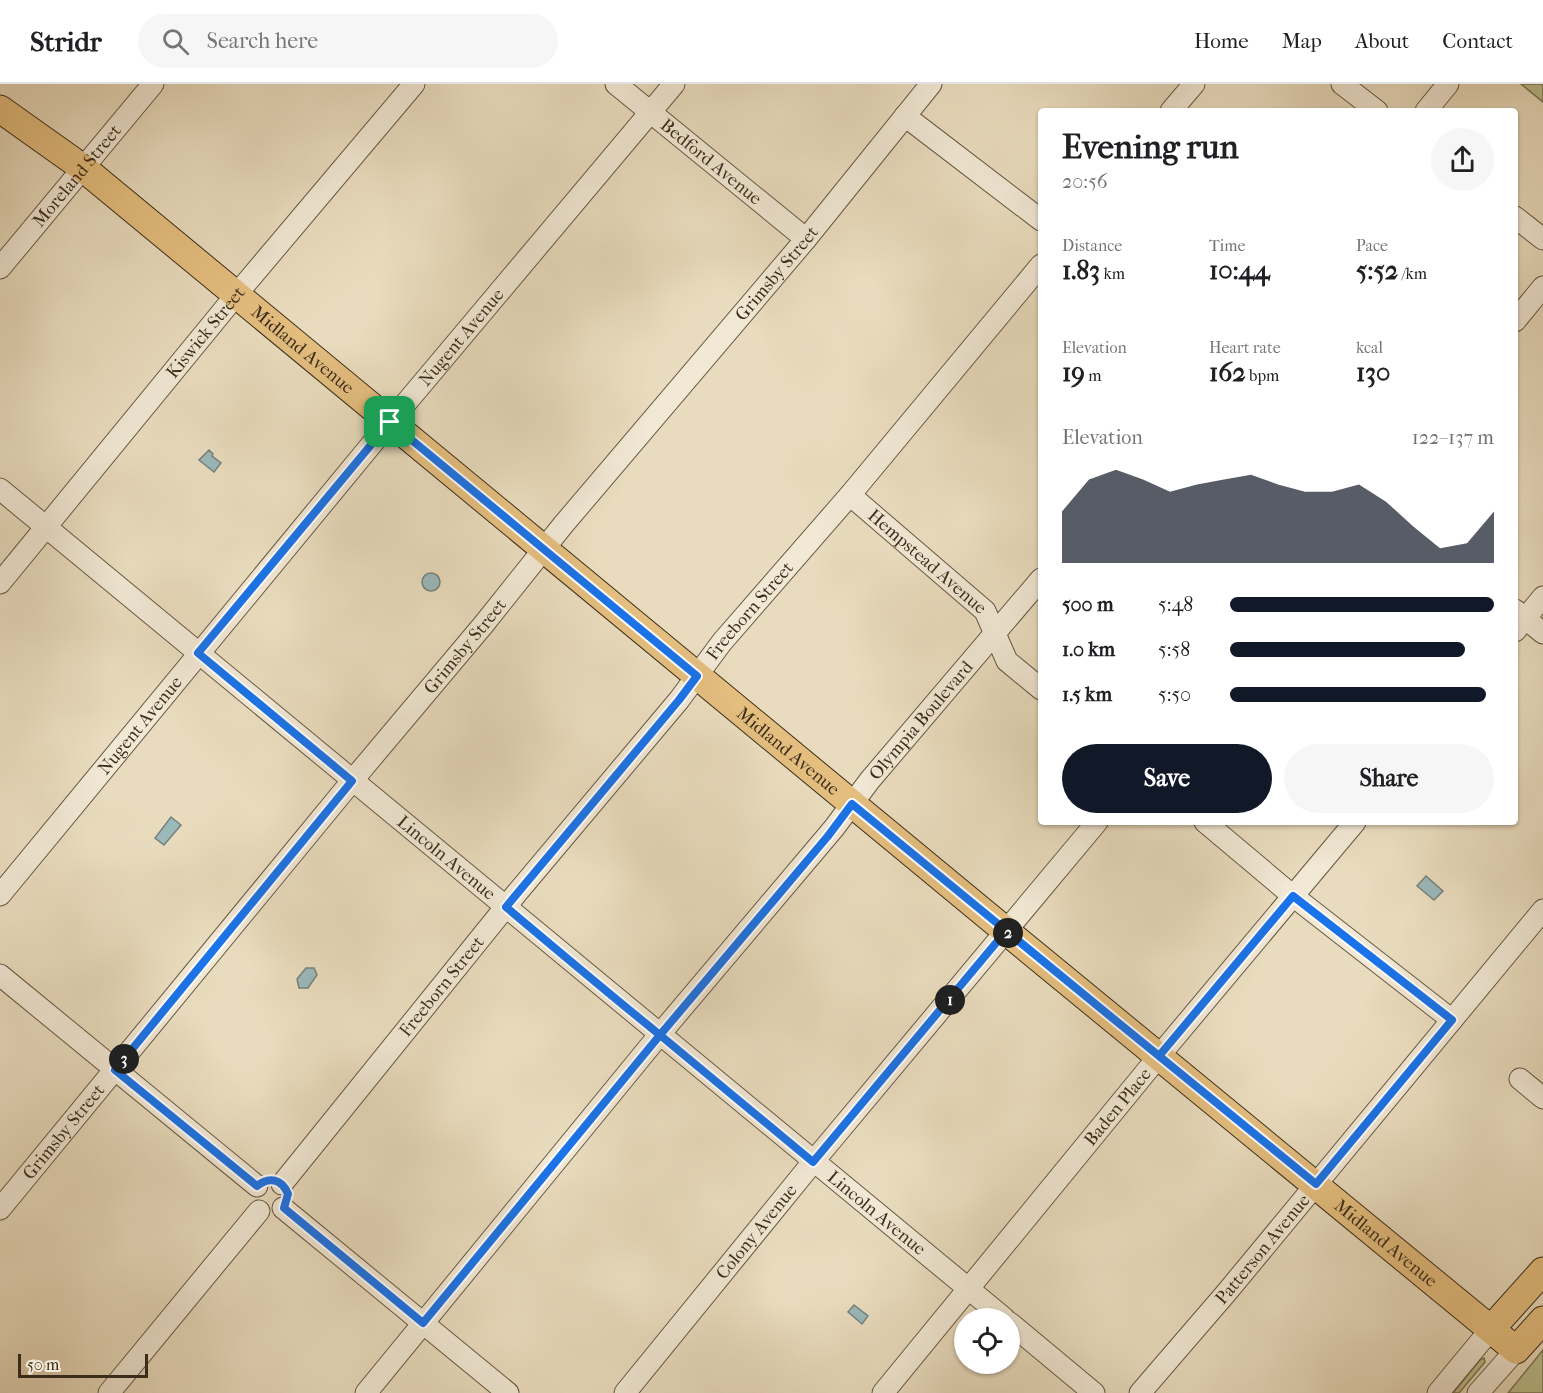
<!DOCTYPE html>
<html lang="en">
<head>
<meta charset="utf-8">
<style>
	:root { --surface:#fff; --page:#f6f6f6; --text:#202124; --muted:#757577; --line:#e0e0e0; --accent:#111827 }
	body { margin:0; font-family:"IM FELL French Canon",serif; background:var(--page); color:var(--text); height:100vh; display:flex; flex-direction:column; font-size:22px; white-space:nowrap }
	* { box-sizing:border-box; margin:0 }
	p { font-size:20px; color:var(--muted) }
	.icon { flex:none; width:33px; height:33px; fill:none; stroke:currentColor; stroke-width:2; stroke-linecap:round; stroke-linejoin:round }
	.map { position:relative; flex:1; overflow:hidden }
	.panel { position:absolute; left:1038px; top:24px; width:480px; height:717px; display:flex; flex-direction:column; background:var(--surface); border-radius:6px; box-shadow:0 2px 4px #0004 }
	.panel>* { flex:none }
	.fabs { position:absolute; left:954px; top:1224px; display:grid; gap:12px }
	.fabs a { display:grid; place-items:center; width:66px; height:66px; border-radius:50%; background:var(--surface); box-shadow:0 2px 4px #0004; font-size:30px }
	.scale { position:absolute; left:18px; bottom:15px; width:130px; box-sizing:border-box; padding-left:6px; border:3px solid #3b2d1a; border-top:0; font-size:16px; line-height:21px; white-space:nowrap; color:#3b2d1a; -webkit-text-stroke:4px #f1e8d5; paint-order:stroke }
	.pin { position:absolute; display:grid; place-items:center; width:51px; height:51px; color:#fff; margin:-26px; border-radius:12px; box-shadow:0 3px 9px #0006 }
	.km { position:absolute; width:30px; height:30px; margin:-15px; border-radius:50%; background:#222; color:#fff; font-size:16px; line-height:30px; text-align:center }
	.round { display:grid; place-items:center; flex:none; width:63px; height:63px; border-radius:32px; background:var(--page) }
	.summary { display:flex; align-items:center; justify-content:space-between; height:102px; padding:0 24px }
	h1 { font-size:33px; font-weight:700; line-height:45px }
	.stats { display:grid; grid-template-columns:repeat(3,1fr); gap:9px; height:102px; padding:6px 24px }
	.stats div { display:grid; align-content:center }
	.stats b { font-size:26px; font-weight:700 }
	.stats small { font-size:16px; font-weight:400 }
	.stats p { font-size:16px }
	.chart { height:168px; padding:12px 24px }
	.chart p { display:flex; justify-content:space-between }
	.chart svg { width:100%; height:108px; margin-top:6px; fill:var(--accent); opacity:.7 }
	.button { display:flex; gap:12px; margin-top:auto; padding:12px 24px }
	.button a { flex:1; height:69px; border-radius:36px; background:var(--accent); color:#fff; font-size:24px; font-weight:700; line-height:69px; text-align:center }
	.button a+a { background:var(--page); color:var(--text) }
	ul { padding:0 24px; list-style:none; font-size:20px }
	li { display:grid; grid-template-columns:96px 72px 1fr; align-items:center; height:45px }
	li i { height:15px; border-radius:8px; background:var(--accent) }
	header { display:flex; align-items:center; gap:36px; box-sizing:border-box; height:84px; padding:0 30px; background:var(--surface); border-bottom:2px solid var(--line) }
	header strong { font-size:28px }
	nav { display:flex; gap:33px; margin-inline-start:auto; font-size:21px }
	.search { width:420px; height:54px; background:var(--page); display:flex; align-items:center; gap:15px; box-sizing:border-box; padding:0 21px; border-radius:33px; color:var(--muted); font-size:22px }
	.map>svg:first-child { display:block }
</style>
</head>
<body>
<header>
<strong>Stridr</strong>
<div class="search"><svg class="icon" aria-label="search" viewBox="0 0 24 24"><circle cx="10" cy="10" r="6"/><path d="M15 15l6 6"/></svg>Search here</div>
<nav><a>Home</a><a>Map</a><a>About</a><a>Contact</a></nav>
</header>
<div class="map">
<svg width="1543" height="1309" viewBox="0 0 1543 1309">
	<rect width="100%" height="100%" fill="#e9dcbe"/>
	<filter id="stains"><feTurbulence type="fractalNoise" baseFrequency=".00333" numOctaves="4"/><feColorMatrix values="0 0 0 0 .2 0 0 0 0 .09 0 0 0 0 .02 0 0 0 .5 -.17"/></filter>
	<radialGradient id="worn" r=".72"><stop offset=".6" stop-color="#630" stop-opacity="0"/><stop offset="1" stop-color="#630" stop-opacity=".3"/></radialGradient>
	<path fill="#bcbf8e" stroke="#7c7654" stroke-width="1.5" d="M1521,0H1543V18Z
		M1543,1266V1309H1508Z
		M1484,1274L1485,1278L1459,1309H1453L1480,1276Z"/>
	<path fill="#9bb9bb" stroke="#75817b" stroke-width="1.5" d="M209,366L213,370L212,372L221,379L214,388L199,376Z
		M422 498a9 9 0 1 1 18 0a9 9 0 1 1-18 0Z
		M171,733L181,741L164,761L155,754Z
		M1426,792L1443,807L1434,816L1417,802Z
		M306,884H314L317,891L308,904H299L297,895Z
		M854,1221L868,1232L862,1240L848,1228Z"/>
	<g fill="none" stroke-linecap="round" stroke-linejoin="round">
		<defs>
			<g id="minor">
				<path id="s1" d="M616,0L806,155"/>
				<path d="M1342,0L1377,27"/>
				<path d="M1171,27L1194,0"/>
				<path d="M1426,27L1448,0"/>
				<path d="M905,32L1041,136"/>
				<path d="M1515,133L1543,155"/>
				<path id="s2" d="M0,184L153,0"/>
				<path d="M1515,237L1543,203"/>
				<path id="s3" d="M0,405L1004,1234"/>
				<path id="s4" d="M850,411L985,527L1007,577L1041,605"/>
				<path id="s5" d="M0,499L236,211L414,0"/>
				<path d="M1515,526L1543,549"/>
				<path d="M1515,547L1543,513"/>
				<path d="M1205,738L1293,812L1452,936"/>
				<path id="s6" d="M0,811L390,338L674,0"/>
				<path d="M0,891L257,1102"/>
				<path d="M1520,995L1543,1014"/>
				<path id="s7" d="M282,1100L516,810L679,616L722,558L850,411L1041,181"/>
				<path d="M283,1124L508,1309"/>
				<path id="s8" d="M0,1125L352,697L484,540L563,441L806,155L931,0"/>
				<path d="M1010,1239L1094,1309"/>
				<path d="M109,1309L259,1127"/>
				<path id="s9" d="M366,1309L660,950L834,744L870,696L1041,495"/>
				<path id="s10" d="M625,1309L813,1078L1097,738"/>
				<path id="s11" d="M883,1309L1159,972L1355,738"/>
				<path id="s12" d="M1140,1309L1227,1208L1543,826"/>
				<path d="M1438,1309L1491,1245"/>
				<path d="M1478,1309L1516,1266"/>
			</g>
			<g id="major">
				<path id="s13" d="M0,25L83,84L1006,847L1516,1266L1543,1236"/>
				<path d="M1491,1245L1543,1187"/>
			</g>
		</defs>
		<use href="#minor" stroke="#665943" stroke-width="23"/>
		<use href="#major" stroke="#3b2d1a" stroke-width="29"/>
		<use href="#minor" stroke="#f1e8d5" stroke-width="21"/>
		<use href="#major" stroke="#e4be7f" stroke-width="27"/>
	</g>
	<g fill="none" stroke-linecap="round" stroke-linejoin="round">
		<defs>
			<path id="route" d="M390,338L697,592L679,616L506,823C557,866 608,909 660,951L813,1078L1006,847L1159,972L1293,812L1452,936L1316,1100C1161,974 1006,847 852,720L828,752L660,951L423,1239L284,1124L288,1110C282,1095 269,1092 257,1102L115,986L352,697L198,569L390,338"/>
		</defs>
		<use href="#route" stroke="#fff" stroke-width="12"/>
		<use href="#route" stroke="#1a73e8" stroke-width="8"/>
	</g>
	<g text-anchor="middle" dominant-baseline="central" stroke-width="4.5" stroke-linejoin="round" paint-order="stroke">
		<g font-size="18" fill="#3b2d1a" stroke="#f1e8d5">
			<text stroke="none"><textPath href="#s1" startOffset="123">Bedford Avenue</textPath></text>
			<text stroke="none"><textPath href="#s2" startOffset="120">Moreland Street</textPath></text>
			<text stroke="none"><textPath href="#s8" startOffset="1216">Grimsby Street</textPath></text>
			<text stroke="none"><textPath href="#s5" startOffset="324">Kiswick Street</textPath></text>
			<text stroke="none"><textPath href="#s6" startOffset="724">Nugent Avenue</textPath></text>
			<text stroke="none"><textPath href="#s13" startOffset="387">Midland Avenue</textPath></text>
			<text stroke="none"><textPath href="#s4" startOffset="102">Hempstead Avenue</textPath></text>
			<text stroke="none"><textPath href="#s7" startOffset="740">Freeborn Street</textPath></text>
			<text stroke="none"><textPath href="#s8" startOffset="730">Grimsby Street</textPath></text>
			<text stroke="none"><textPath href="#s9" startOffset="872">Olympia Boulevard</textPath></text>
			<text stroke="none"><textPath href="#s6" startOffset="220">Nugent Avenue</textPath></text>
			<text stroke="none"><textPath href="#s13" startOffset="1017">Midland Avenue</textPath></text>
			<text stroke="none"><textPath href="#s3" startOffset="579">Lincoln Avenue</textPath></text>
			<text stroke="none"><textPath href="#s7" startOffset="254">Freeborn Street</textPath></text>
			<text stroke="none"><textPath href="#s11" startOffset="370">Baden Place</textPath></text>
			<text stroke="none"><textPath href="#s8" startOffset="100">Grimsby Street</textPath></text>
			<text stroke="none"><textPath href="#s3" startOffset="1137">Lincoln Avenue</textPath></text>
			<text stroke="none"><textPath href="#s10" startOffset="208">Colony Avenue</textPath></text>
			<text stroke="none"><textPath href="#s13" startOffset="1791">Midland Avenue</textPath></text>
			<text stroke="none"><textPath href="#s12" startOffset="189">Patterson Avenue</textPath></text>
		</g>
	</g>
	<rect width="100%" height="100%" filter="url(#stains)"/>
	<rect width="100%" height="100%" fill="url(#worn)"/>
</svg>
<div class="fabs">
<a><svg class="icon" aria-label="locate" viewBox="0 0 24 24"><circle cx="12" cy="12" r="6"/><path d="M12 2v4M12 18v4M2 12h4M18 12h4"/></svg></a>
</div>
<div class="scale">50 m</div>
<div class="pin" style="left:390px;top:338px;background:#1e9e55"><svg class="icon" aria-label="arrive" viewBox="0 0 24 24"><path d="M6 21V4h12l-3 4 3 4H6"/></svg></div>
<b class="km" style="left:950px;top:916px">1</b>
<b class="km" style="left:1008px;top:849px">2</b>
<b class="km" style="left:124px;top:975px">3</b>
<section class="panel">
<div class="summary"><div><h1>Evening run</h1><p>20:56</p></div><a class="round"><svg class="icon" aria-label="share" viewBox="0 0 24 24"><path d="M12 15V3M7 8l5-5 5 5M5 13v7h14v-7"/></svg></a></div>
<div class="stats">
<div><p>Distance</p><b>1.83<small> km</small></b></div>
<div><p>Time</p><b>10:44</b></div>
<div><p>Pace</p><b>5:52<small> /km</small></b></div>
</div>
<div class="stats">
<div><p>Elevation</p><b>19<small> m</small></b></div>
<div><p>Heart rate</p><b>162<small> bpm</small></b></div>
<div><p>kcal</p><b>130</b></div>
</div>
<div class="chart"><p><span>Elevation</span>122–137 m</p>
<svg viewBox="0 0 160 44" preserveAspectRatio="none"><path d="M0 44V23L10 10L20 6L30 10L40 15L50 12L60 10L70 8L80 12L90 15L100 15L110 12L120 19L130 29L140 38L150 36L160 23V44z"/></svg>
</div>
<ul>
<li><b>500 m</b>5:48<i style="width:100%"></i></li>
<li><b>1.0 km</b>5:58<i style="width:89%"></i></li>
<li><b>1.5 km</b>5:50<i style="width:97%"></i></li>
</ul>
<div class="button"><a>Save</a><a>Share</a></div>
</section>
</div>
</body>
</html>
